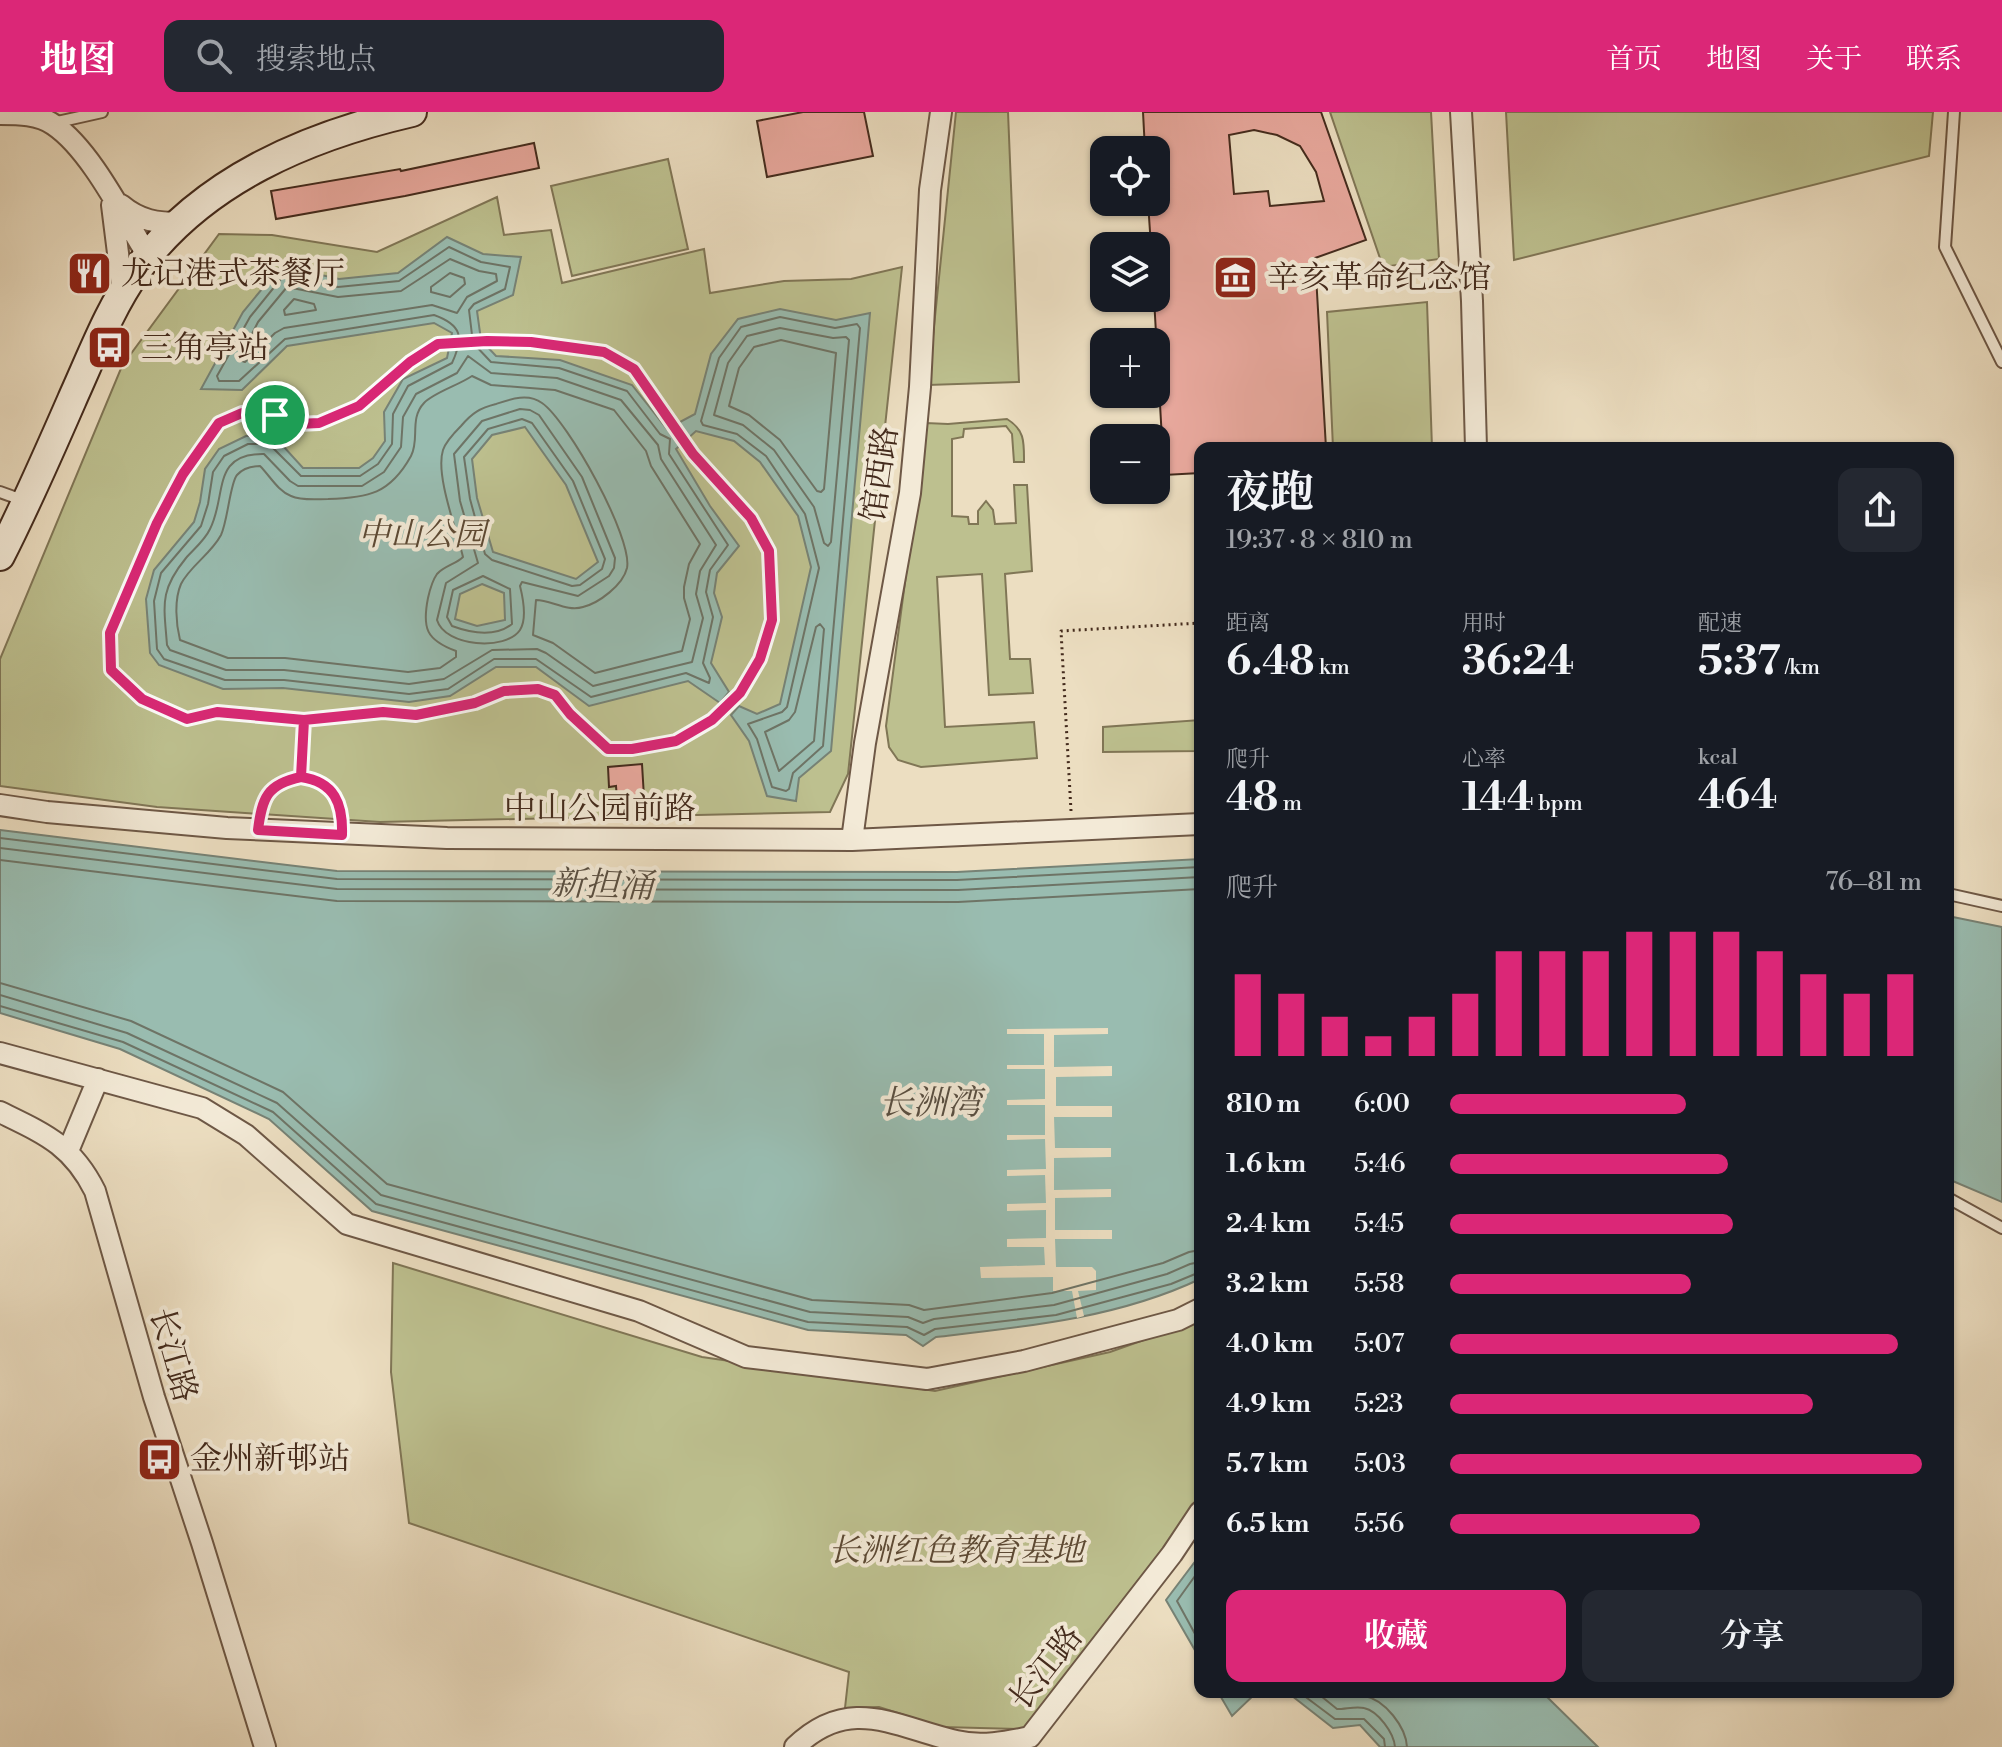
<!DOCTYPE html>
<html lang="zh">
<head>
<meta charset="utf-8">
<style>
	:root { --surface:#171b24; --page:#242831; --text:#f1f3f6; --muted:#9ea1a6; --accent:#db2777 }
	body { margin:0; font-family:"Libre Bodoni","Noto Serif SC",serif; background:var(--page); color:var(--text); height:100vh; display:flex; flex-direction:column; font-size:30px; white-space:nowrap }
	* { box-sizing:border-box; margin:0 }
	p { font-size:26px; color:var(--muted) }
	.icon { flex:none; width:44px; height:44px; fill:none; stroke:currentColor; stroke-width:2; stroke-linecap:round; stroke-linejoin:round }
	.map { position:relative; flex:1; overflow:hidden }
	.drawer { position:absolute; left:1194px; top:330px; width:760px; height:1256px; display:flex; flex-direction:column; background:var(--surface); border-radius:16px; box-shadow:0 2px 6px #0004 }
	.drawer>* { flex:none }
	.tools { position:absolute; left:1090px; top:24px; display:grid; gap:16px }
	.tools a { display:grid; place-items:center; width:80px; height:80px; border-radius:16px; background:var(--surface); box-shadow:0 2px 6px #0004; font-size:40px }
	.pin { position:absolute; display:grid; place-items:center; width:68px; height:68px; color:#fff; margin:-34px; border:4px solid #fff; border-radius:50%; box-shadow:0 2px 8px #0007 }
	.round { display:grid; place-items:center; flex:none; width:84px; height:84px; border-radius:16px; background:var(--page) }
	.overview { display:flex; align-items:center; justify-content:space-between; height:136px; padding:0 32px }
	h1 { font-size:44px; font-weight:700; line-height:60px }
	.figures { display:grid; grid-template-columns:repeat(3,1fr); gap:12px; height:136px; padding:8px 32px }
	.figures div { display:grid; align-content:center }
	.figures b { font-size:40px; font-weight:700 }
	.figures small { font-size:22px; font-weight:400 }
	.figures p { font-size:22px }
	.chart { height:224px; padding:16px 32px }
	.chart p { display:flex; justify-content:space-between }
	.chart svg { width:100%; height:144px; margin-top:8px; stroke:var(--accent); stroke-width:6 }
	.primary-button { display:flex; gap:16px; margin-top:auto; padding:16px 32px }
	.primary-button a { flex:1; height:92px; border-radius:16px; background:var(--accent); color:#fff; font-size:32px; font-weight:700; line-height:92px; text-align:center }
	.primary-button a+a { background:var(--page); color:var(--text) }
	ul { padding:0 32px; list-style:none; font-size:26px }
	li { display:grid; grid-template-columns:128px 96px 1fr; align-items:center; height:60px }
	li i { height:20px; border-radius:10px; background:var(--accent) }
	header { display:flex; align-items:center; gap:48px; box-sizing:border-box; height:112px; padding:0 40px; background:var(--accent); color:#fff }
	header strong { font-size:38px }
	nav { display:flex; gap:44px; margin-inline-start:auto; font-size:28px }
	.search { width:560px; height:72px; background:var(--page); display:flex; align-items:center; gap:20px; box-sizing:border-box; padding:0 28px; border-radius:16px; color:var(--muted); font-size:30px }
	.map>svg:first-child { display:block }
</style>
</head>
<body>
<header>
<strong>地图</strong>
<div class="search"><svg class="icon" aria-label="search" viewBox="0 0 24 24"><circle cx="10" cy="10" r="6"/><path d="M15 15l6 6"/></svg>搜索地点</div>
<nav><a>首页</a><a>地图</a><a>关于</a><a>联系</a></nav>
</header>
<div class="map">
<svg width="2002" height="1635" viewBox="0 0 2002 1635">
	<rect width="100%" height="100%" fill="#ecdec1"/>
	<filter id="stains"><feTurbulence type="fractalNoise" baseFrequency=".0025" numOctaves="4"/><feColorMatrix values="0 0 0 0 .2 0 0 0 0 .09 0 0 0 0 .02 0 0 0 .5 -.17"/></filter>
	<radialGradient id="worn" r=".72"><stop offset=".6" stop-color="#630" stop-opacity="0"/><stop offset="1" stop-color="#630" stop-opacity=".3"/></radialGradient>
	<path fill="#bdc08f" stroke="#807656" stroke-width="2" d="M956,0H1008L1019,270L928,273Z
		M1330,0H1431L1439,147L1383,155Z
		M1506,0H1933L1929,44L1514,148Z
		M668,47L688,137L572,164L551,74Z
		M497,85L504,123L551,118L562,171L704,137L710,181L784,169L851,167L902,155L848,662L830,700L380,710L157,695L0,674V547L122,254L219,122L272,123L377,140Z
		M1427,190L1432,336H1333L1327,200Z
		M1007,307C1025,318 1024,330 1024,350H1014L1012,322L1006,314L964,317L963,325L952,327V404L968,405L969,412H978V399L986,389L993,398L995,412L1016,411L1014,373H1027L1032,459L1005,462L1010,547H1030L1033,581L989,583L982,462L937,465L945,615L1034,610L1037,646L921,655L898,648L889,635L886,614L926,311L948,312Z
		M1200,608V639L1103,640V615Z
		M393,1151L702,1245L935,1279L1110,1240L1200,1208V1382L1171,1426L1023,1617L942,1615L879,1595L845,1596L849,1560L409,1411L391,1260Z"/>
	<path fill="#99bcb0" stroke="#778275" stroke-width="2" fill-rule="evenodd" d="M447,125L483,142L521,145L513,183L477,199L481,228L496,244L560,248L632,273L667,317L695,302L711,242L738,207L780,197L836,208L870,201L831,639L799,666L796,689L767,684L749,629L731,603L739,594L757,602L780,592L811,455L798,404L760,350L734,329L696,319L676,337L710,394L739,434L717,461L714,481L722,505L711,551L729,580L720,591L688,569L589,594L536,555H496L450,584L409,590L283,576L223,577L159,553L150,541L146,487L154,458L194,410L200,390L205,357L219,337L246,324H274L303,356H359L373,346L385,329L384,300L403,267L447,246L452,221L434,211L287,234L242,278L201,277L243,200L281,154L339,167L398,161ZM525,315L566,373L598,450L576,467L493,440L477,386L472,347L492,323ZM482,472L504,481L505,508L477,514L455,507L460,482Z
		M0,718L337,759L957,760L1200,747V1167C1118,1206 1025,1215 936,1225L923,1234L906,1223L808,1218L372,1099L269,1007L120,937L0,901Z
		M1948,804L2002,815V1090L1948,1067Z
		M1200,1443V1547L1166,1488Z
		M1218,1580H1257L1232,1604Z
		M1287,1580H1542L1598,1635H1380L1360,1613L1333,1616Z"/>
	<path fill="#ecdec1" d="M1108,916V922L1054,923V955L1112,954V964L1056,965V994H1112V1005H1054L1055,1036H1111V1045L1054,1046V1078L1111,1077V1085L1055,1086V1118H1112V1127H1055L1056,1155H1092L1096,1159V1178L1078,1179L1084,1204L1077,1206L1072,1179H1053V1165L981,1166L980,1155L1045,1153L1044,1135H1007V1127L1046,1126V1098L1007,1099V1092L1046,1091L1045,1063L1007,1064V1058L1046,1057L1045,1027L1007,1028V1023H1045V993H1007V988L1045,987V957H1007V953H1044V922H1007V917Z"/>
	<g fill="none" stroke-linecap="round" stroke-linejoin="round">
		<path stroke="#6e7466" stroke-width="2" d="M449,135L481,150L510,155L505,177L474,192L469,198L473,231L491,250L559,256L627,279L660,322L670,327L669,342L728,433L710,458L706,480L713,505L703,551L710,566L709,571L686,561L591,585L536,547H494L448,577L409,582L284,568H225L164,547L157,537L154,489L161,461L201,414L208,392L213,360L224,344L248,332H269L301,364H360L378,352L392,332L393,302L408,274L452,251C464,225 462,213 434,203L285,227L239,269H219L217,264L250,205L284,163L338,175L399,169Z
			M450,147L479,159L496,162L497,169L467,185L457,201L432,193L284,216L275,221L245,250L239,248L258,210L287,175L338,185L401,179Z
			M450,161L464,166L465,172L450,185L431,180V175Z
			M294,187L314,192L316,198L285,203L284,198Z
			M780,205L835,216L857,212L860,216L823,634L793,661L789,677L786,679L772,675L757,627L748,612L782,600L787,595L819,456L805,402L766,344L737,322L703,313L701,309L719,246L741,215Z
			M780,216L833,226L846,225L849,228L831,430L828,434L824,431L814,395L774,338L743,313L714,303L728,251L747,224Z
			M781,228L836,241L824,377L821,380L817,379L780,328L749,303L729,294L739,256L754,235Z
			M468,244L491,261L557,266L621,288L658,333L661,347L716,433L700,459L696,482L703,506L692,550L593,574L546,541L537,537L492,538L444,567L409,572L284,558H226L170,538L167,533C164,493 159,479 186,446C194,437 205,428 210,417C227,384 211,341 264,342L290,369L298,374H362L384,360L401,335L403,305L416,282L457,261Z
			M472,264L491,273L555,278L614,298L646,339L651,354L700,432L689,452L684,475V486L690,507L682,539L595,561L553,531L533,523L536,488C551,488 567,500 583,495C599,491 623,473 627,456C633,426 568,309 542,291C528,281 511,287 496,292C480,296 472,301 461,314C454,321 446,329 443,338C435,363 457,419 463,445C456,452 444,454 437,462C432,469 430,477 428,486C422,516 426,528 456,539V545L440,556L408,560L285,546H228L180,528C176,512 174,488 181,472C190,454 211,442 221,423C228,408 230,371 237,363C243,356 252,354 260,354C270,364 278,379 291,384C302,389 317,387 328,387C368,386 390,382 411,344C420,327 409,307 424,291C433,281 459,273 472,264Z
			M520,297L530,298L539,303L582,365L615,446L614,456L609,464L578,484L522,470L520,474C523,486 527,507 520,518C506,539 445,535 437,508L446,471L478,451L460,389L454,342L482,309Z
			M522,307L532,311L573,369L605,447L602,457L580,473L572,474L492,448L485,442L470,387L464,345L488,317Z
			M483,464L510,477L512,512C494,526 471,521 452,514L447,505L453,478Z
			M820,512L824,517L814,629L779,659L765,620L789,608L795,600L816,515Z
			M0,726L337,767L957,768L1200,755
			M0,736L337,777L958,778L1200,765
			M0,748L337,789L958,790L1200,777
			M0,871L131,909L283,980L387,1072L812,1188L909,1193L924,1198L1052,1181L1163,1151L1189,1140L1200,1138
			M0,883L127,921L277,991L381,1083L810,1200L908,1205L923,1211L934,1207L1054,1193L1167,1162L1190,1152L1200,1150
			M0,894L123,930L273,1000L376,1092L808,1210L907,1215L924,1223L935,1217L1056,1203L1171,1172L1200,1160
			M1200,1457L1177,1489L1200,1531
			M1299,1580L1335,1607H1364L1384,1627L1385,1635
			M1316,1580L1337,1597C1346,1597 1356,1594 1364,1596C1378,1599 1394,1621 1395,1635
			M1335,1580C1345,1588 1354,1581 1365,1584C1385,1588 1406,1615 1407,1635"/>
	</g>
	<path fill="#e8a89d" stroke="#442b1d" stroke-width="2" fill-rule="evenodd" d="M803,0H864L873,44L767,65L757,9Z
		M1143,0H1321L1366,128L1315,146L1326,336H1200V361L1164,363L1154,186L1156,134H1151L1148,90H1156V38H1145ZM1254,18L1277,23L1300,34L1316,60L1324,89L1270,94L1268,79L1234,82L1229,23Z
		M534,31L539,56L405,84L276,107L271,79L400,57L401,59Z
		M642,652L644,685L617,687L616,674L609,675L608,655Z"/>
	<g fill="none" stroke-linecap="round" stroke-linejoin="round">
		<defs>
			<path id="service" d="M1954,0L1945,135L2002,250
				M53,11L102,0
				M0,380L25,389
				M1948,782L2002,794
				M1948,1086L2002,1116"/>
			<path id="minor" d="M1461,0L1472,189L1476,336
				M0,2C18,2 39,2 54,13C91,38 124,106 148,144
				M112,93L123,181
				M121,93C140,109 157,111 181,111
				M0,693L47,700L227,716L447,726L852,728L1200,712
				M852,728L865,631L910,381L920,275L930,78L941,0
				M0,941L202,996L246,1023L347,1112L639,1199L746,1245L927,1267L1024,1249L1178,1208L1200,1197
				M0,1000C45,1022 72,1033 95,1079L154,1285L202,1431L265,1635
				M68,1039L98,967
				M795,1635C850,1582 895,1615 956,1629C980,1635 1007,1630 1030,1625L1172,1442L1200,1400"/>
			<path id="secondary" d="M0,444C27,391 50,338 74,283C93,241 110,196 137,158C202,68 308,24 412,0"/>
		</defs>
		<use href="#service" stroke="#6e5846" stroke-width="14"/>
		<use href="#minor" stroke="#6e5846" stroke-width="24"/>
		<use href="#secondary" stroke="#442b1d" stroke-width="32"/>
		<path stroke="#442b1d" stroke-width="3" stroke-dasharray="2 4" stroke-linecap="butt" d="M487,229L531,230L604,240L634,257L693,342L751,406L769,439L772,508L760,547L740,581L712,608L676,629L632,637H608L570,602L555,583L538,577L504,579L475,591L416,603L383,600L304,608L260,602L217,600L187,607L142,587L111,558L110,521L157,411L183,362L219,311L242,301L275,303L298,312L319,311L359,294L410,250L438,232Z
			M301,665L304,608
			M261,698C265,676 293,658 316,667C330,673 339,689 342,702
			M1071,699L1061,519L1200,511"/>
		<use href="#service" stroke="#f3ead7" stroke-width="10"/>
		<use href="#minor" stroke="#f3ead7" stroke-width="20"/>
		<use href="#secondary" stroke="#f3ead7" stroke-width="28"/>
	</g>
	<g fill="none" stroke-linecap="round" stroke-linejoin="round">
		<defs>
			<path id="route" d="M275,303L242,301L219,311L183,362L157,411L110,521L111,558L142,587L187,607L217,600L304,608L301,665C335,670 343,692 342,723L258,718C262,686 267,672 301,665L304,608L383,600L416,603L475,591L504,579L538,577L555,583L570,602L608,637H632L676,629L712,608L740,581L760,547L772,508L769,439L751,406L693,342L634,257L604,240L531,230L487,229L438,232L410,250L359,294L319,311L298,312L275,303"/>
		</defs>
		<use href="#route" stroke="#fff" stroke-width="16"/>
		<use href="#route" stroke="#db2777" stroke-width="10"/>
	</g>
	<defs>
		<symbol id="restaurant-square" viewBox="-11 -11 22 22"><rect x="-9" y="-9" width="18" height="18" rx="4" fill="#8f2418" stroke="#f3ead7"/><path d="M-5-6h1v4h1v-4h1v4h1v-4h1v5L-1.5 .5V6h-2V.5L-5-1ZM5-6V6H3V1.5H1.5Q1.5-4 5-6Z" fill="#fff"/></symbol>
		<symbol id="museum-square" viewBox="-11 -11 22 22"><rect x="-9" y="-9" width="18" height="18" rx="4" fill="#8f2418" stroke="#f3ead7"/><path d="M0-6L6-3V-2H-6V-3ZM-5-1h2V3h-2ZM-1-1h2V3h-2ZM3-1h2V3H3ZM-6 4H6V6H-6Z" fill="#fff"/></symbol>
		<symbol id="bus-square" viewBox="-11 -11 22 22"><rect x="-9" y="-9" width="18" height="18" rx="4" fill="#8f2418" stroke="#f3ead7"/><path d="M-5-6H5V4H4V6H2V4H-2V6H-4V4H-5ZM-3.5-4V0h7V-4ZM-3.5 1.2v1.5H-2V1.2ZM2 1.2v1.5H3.5V1.2Z" fill="#fff"/></symbol>
	</defs>
	<g fill-rule="evenodd">
		<use href="#restaurant-square" x="64" y="136" width="51" height="51"/>
		<use href="#museum-square" x="1210" y="140" width="51" height="51"/>
		<use href="#bus-square" x="84" y="210" width="51" height="51"/>
		<use href="#bus-square" x="134" y="1322" width="51" height="51"/>
	</g>
	<g text-anchor="middle" dominant-baseline="central" stroke-width="8" stroke-linejoin="round" paint-order="stroke">
		<g font-size="32" fill="#442b1d" stroke="#f3ead7" text-anchor="start">
			<text x="121" y="162">龙记港式茶餐厅</text>
			<text x="1267" y="166">辛亥革命纪念馆</text>
			<text x="141" y="236">三角亭站</text>
			<text x="190" y="1347">金州新邨站</text>
		</g>
		<g font-size="32" fill="#442b1d" stroke="#f3ead7">
			<text transform="translate(880 362) rotate(-82)">馆西路</text>
			<text x="600" y="697">中山公园前路</text>
			<text transform="translate(173 1243) rotate(74)">长江路</text>
			<text transform="translate(1046 1556) rotate(-52)">长江路</text>
		</g>
		<g font-size="32" font-style="italic" fill="#5c4934" stroke="#f3ead7">
			<text x="422" y="423">中山公园</text>
			<text x="956" y="1439">长洲红色教育基地</text>
		</g>
		<g font-size="34" font-style="italic" fill="#594f42" stroke="#f3ead7">
			<text transform="translate(602 774) rotate(2)">新担涌</text>
			<text x="930" y="992">长洲湾</text>
		</g>
	</g>
	<rect width="100%" height="100%" filter="url(#stains)"/>
	<rect width="100%" height="100%" fill="url(#worn)"/>
</svg>
<div class="tools">
<a><svg class="icon" aria-label="locate" viewBox="0 0 24 24"><circle cx="12" cy="12" r="6"/><path d="M12 2v4M12 18v4M2 12h4M18 12h4"/></svg></a>
<a><svg class="icon" aria-label="layers" viewBox="0 0 24 24"><path d="M12 4l9 5-9 5-9-5zM3 14l9 5 9-5"/></svg></a>
<a>+</a>
<a>−</a>
</div>
<div class="pin" style="left:275px;top:303px;background:#1e9e55"><svg class="icon" aria-label="arrive" viewBox="0 0 24 24"><path d="M6 21V4h12l-3 4 3 4H6"/></svg></div>
<section class="drawer">
<div class="overview"><div><h1>夜跑</h1><p>19:37 · 8 × 810 m</p></div><a class="round"><svg class="icon" aria-label="share" viewBox="0 0 24 24"><path d="M12 15V3M7 8l5-5 5 5M5 13v7h14v-7"/></svg></a></div>
<div class="figures">
<div><p>距离</p><b>6.48<small> km</small></b></div>
<div><p>用时</p><b>36:24</b></div>
<div><p>配速</p><b>5:37<small> /km</small></b></div>
</div>
<div class="figures">
<div><p>爬升</p><b>48<small> m</small></b></div>
<div><p>心率</p><b>144<small> bpm</small></b></div>
<div><p>kcal</p><b>464</b></div>
</div>
<div class="chart"><p><span>爬升</span>76–81 m</p>
<svg viewBox="0 0 160 44" preserveAspectRatio="none"><path d="M5 44V19M15 44V25M25 44V32M35 44V38M45 44V32M55 44V25M65 44V12M75 44V12M85 44V12M95 44V6M105 44V6M115 44V6M125 44V12M135 44V19M145 44V25M155 44V19"/></svg>
</div>
<ul>
<li><b>810 m</b>6:00<i style="width:50%"></i></li>
<li><b>1.6 km</b>5:46<i style="width:59%"></i></li>
<li><b>2.4 km</b>5:45<i style="width:60%"></i></li>
<li><b>3.2 km</b>5:58<i style="width:51%"></i></li>
<li><b>4.0 km</b>5:07<i style="width:95%"></i></li>
<li><b>4.9 km</b>5:23<i style="width:77%"></i></li>
<li><b>5.7 km</b>5:03<i style="width:100%"></i></li>
<li><b>6.5 km</b>5:56<i style="width:53%"></i></li>
</ul>
<div class="primary-button"><a>收藏</a><a>分享</a></div>
</section>
</div>
</body>
</html>
